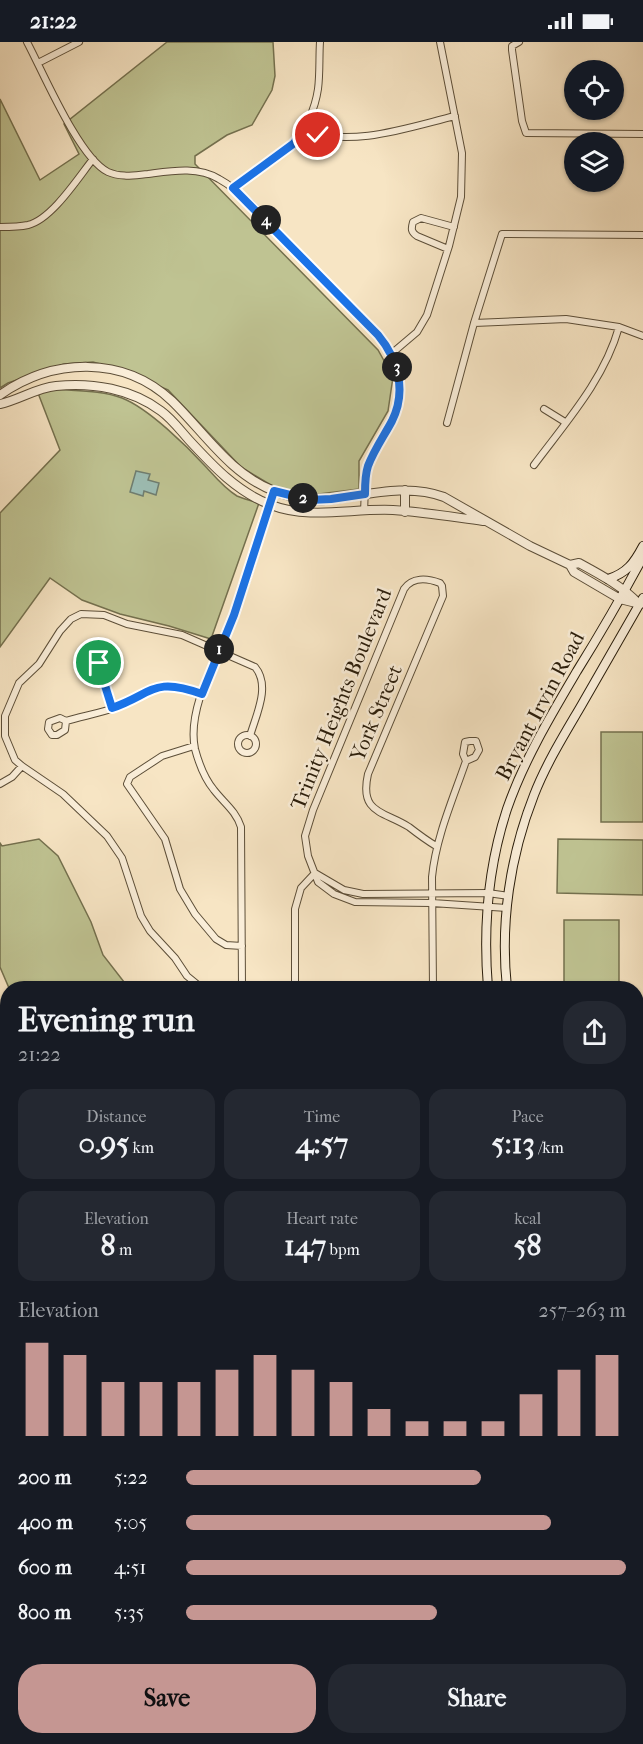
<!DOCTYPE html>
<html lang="en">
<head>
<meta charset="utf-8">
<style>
	:root { --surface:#171b24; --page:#242831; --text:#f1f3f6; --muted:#9ea1a6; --accent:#c59692 }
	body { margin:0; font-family:"IM FELL French Canon",serif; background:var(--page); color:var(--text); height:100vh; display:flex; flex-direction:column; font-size:22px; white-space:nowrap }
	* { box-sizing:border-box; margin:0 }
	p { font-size:20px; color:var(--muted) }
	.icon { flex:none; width:33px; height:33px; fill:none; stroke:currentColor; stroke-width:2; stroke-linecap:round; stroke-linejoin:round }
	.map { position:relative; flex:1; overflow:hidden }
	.drawer { position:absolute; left:0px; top:939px; width:644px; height:764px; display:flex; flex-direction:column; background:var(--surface); border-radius:24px 24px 0 0; box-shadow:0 2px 4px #0004 }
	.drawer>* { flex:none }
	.fabs { position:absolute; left:564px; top:18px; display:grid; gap:12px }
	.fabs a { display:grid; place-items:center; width:60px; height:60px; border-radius:50%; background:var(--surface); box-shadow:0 2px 4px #0004; font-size:30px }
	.pin { position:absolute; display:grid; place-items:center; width:51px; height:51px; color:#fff; margin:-26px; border:3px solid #fff; border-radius:50%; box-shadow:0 2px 6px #0007 }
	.km { position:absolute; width:30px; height:30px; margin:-15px; border-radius:50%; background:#222; color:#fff; font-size:16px; line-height:30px; text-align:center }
	.round { display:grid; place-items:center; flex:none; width:63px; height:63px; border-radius:24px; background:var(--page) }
	.overview { display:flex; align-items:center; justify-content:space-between; height:102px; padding:0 18px }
	h1 { font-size:33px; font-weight:700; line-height:45px }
	.stats { display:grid; grid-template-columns:repeat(3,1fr); gap:9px; height:102px; padding:6px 18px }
	.stats div { display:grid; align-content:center; border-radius:15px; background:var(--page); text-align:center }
	.stats b { font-size:30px; font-weight:700 }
	.stats small { font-size:16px; font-weight:400 }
	.stats p { font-size:16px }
	.chart { height:168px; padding:12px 18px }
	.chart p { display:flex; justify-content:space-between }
	.chart svg { width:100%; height:108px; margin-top:6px; stroke:var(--accent); stroke-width:6 }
	.button { display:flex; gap:12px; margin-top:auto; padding:12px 18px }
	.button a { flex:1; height:69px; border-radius:24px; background:var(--accent); color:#111; font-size:24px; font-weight:700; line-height:69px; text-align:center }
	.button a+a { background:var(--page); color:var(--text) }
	ul { padding:0 18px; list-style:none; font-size:20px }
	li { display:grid; grid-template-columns:96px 72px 1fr; align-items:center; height:45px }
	li i { height:15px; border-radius:8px; background:var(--accent) }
	.status { display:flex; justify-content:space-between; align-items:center; height:42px; padding:0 30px; background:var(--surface); direction:ltr }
	.status svg { height:16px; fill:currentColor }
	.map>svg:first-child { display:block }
</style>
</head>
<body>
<div class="status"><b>21:22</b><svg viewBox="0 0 49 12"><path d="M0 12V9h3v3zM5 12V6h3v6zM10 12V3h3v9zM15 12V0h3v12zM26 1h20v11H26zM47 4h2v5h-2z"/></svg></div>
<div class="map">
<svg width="643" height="1702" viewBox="0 0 643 1702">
	<rect width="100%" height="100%" fill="#f7e5c4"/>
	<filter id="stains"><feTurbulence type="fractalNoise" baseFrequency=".00333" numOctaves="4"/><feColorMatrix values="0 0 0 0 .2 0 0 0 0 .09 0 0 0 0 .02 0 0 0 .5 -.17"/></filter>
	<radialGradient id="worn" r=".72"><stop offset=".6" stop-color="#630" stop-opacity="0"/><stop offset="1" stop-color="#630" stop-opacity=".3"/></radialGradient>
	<path fill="#bfc392" stroke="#74704e" stroke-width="1.5" d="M167,0H273L275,34L272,48L252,83L227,93L195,114V122L378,308L393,335L388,369L359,419V447L311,453L276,446L241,425L168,348L115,326L93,320L64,322L8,341L0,346V57L40,138L79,112L64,82Z
		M54,347C76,349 101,348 122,356C148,366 188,405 207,426C216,436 225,447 237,454C244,457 252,459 259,461L211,597L169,584L120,572L82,558L50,536L0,605V471L60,408L38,351Z
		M601,690H643V780H601Z
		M39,797L58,814L91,880L103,913L124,940L132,946H9L0,925V801L2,804Z
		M558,797L643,798V853L557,851Z
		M564,878H619V946H564Z
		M0,1216L7,1219V1268L0,1266Z"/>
	<path fill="#9dbfb6" stroke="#6f7e71" stroke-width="1.5" d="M136,429L150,432L148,438L159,441L156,453L144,449L143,454L130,450Z
		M7,1390V1474L0,1488V1392Z"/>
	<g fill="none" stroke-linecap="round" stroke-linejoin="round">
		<defs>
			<path id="minor" d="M27,0C43,30 79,116 108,130C121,136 135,133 148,132C171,129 198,124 219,137C248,153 269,182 291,206C319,236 348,265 378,293C396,315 405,341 396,370C390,389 376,405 369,423C364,437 365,454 364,469
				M519,0L512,4V8L522,79L526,91L643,92
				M38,21L79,0
				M304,89C354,105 406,86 455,74
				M233,146C273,118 310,100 318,47C320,32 319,15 320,0
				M0,185C9,185 19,185 28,183C52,177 78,136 93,117
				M448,207L417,194C411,190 411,187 413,180L421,176L454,185
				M474,281L566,277L619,285L643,294
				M391,312L417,290L427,273L449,204L461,155L462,111L440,0
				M544,367L565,380
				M447,381L474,281L502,192L643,193
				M534,423C566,380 604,338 619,285
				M90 629a9 9 0 1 1 18 0a9 9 0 1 1-18 0Z
				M103,637L112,666
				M60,676L66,679L65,688L57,693H52L48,687L49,680Z
				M66,679C83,674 101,671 117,665C155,648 157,636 202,652
				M238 702a9 9 0 1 1 18 0a9 9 0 1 1-18 0Z
				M470,699H476L479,708L475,715L466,719L463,712L465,700Z
				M194,704L162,714L130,735L127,742L165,797L180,847L195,872L216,897L226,903L242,904
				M0,742L12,735L22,724
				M436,804C426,798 418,792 409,785C384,769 359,772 368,732L443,554L442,544L440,541C427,536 412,535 404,547L313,768L305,794L308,814L318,840L334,852L355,860L432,861L507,866
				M315,831L344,848L363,852L488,851L509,854
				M206,946L198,943L187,934L175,916L150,889L141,874L122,816L107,794L63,752L22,724L15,718L5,694V674L19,641L39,622L60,589L71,577L81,572L104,573L127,582L182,593L255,625C271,644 256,673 250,694
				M242,946L241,785C236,769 224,761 214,748C204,736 199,722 195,707C186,665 220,611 235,572C250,532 262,490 274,449
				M295,946V867L301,846L315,831
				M433,946L432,835C436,795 453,757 466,719
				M0,1324L2,1316
				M636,1426L643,1423
				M636,1439L643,1437
				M0,1567H8"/>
			<path id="tertiary" d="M0,353C53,316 123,313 172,359C204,390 230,432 274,449C284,453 298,456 309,458C324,460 340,456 354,454C384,449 415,444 444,455L530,504L570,523L574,530L620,557L640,562
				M0,362C19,358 36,346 56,344C92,340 132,347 161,369C172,377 180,388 189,398C213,424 237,450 271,463C310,478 352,466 393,468C423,470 453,475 483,479
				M405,470V448
				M570,523L579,521C601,533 622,544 639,562
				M636,1115L643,1112
				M0,1610H8
				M636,1638L643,1639"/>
			<path id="secondary" d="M608,537C627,531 634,521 643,504
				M488,946C483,886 488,825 507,767C524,718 551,673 577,629C600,592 622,554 643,515
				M507,946C500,881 510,814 534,753C546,722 564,693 581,664C602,628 622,592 643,556
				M636,1330L643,1348
				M636,1382L643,1400"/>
		</defs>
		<use href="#minor" stroke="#5c4e38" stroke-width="8"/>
		<use href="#tertiary" stroke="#5c4e38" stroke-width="10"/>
		<use href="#secondary" stroke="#291c0a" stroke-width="10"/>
		<use href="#minor" stroke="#faeed9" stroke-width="6"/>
		<use href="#tertiary" stroke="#faeed9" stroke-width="8"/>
		<use href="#secondary" stroke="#faeed9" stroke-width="8"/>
	</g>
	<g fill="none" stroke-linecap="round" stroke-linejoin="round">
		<defs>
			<path id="route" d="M99,621L107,626V633L103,637L112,666C153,652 152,634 202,652L234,573L274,449L310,458L331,457L365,452C365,443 365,433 368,424C374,408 384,394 392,379C407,349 398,317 378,293L233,146L293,102L304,89L318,93"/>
		</defs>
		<use href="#route" stroke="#fff" stroke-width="12"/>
		<use href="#route" stroke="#1a73e8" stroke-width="8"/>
	</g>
	<g text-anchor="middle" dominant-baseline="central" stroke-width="5" stroke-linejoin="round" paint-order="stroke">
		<g font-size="21" fill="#291c0a" stroke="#faeed9">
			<text transform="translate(341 657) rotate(-68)">Trinity Heights Boulevard</text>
			<text transform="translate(540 664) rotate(-62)">Bryant Irvin Road</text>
			<text transform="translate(376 671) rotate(-67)">York Street</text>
		</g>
	</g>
	<rect width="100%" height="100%" filter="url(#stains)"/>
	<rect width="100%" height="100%" fill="url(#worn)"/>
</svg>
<div class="fabs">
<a><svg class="icon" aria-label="locate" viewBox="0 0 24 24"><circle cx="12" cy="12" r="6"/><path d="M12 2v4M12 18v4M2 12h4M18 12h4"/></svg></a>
<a><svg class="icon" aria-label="layers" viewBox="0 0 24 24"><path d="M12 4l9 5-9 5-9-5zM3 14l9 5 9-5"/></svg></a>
</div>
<div class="pin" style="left:99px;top:621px;background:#1e9e55"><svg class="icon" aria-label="arrive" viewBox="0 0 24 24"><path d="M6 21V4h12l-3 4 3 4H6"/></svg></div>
<div class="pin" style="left:318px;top:93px;background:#d93025"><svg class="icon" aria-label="check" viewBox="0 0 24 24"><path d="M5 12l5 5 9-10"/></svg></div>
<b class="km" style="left:219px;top:607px">1</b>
<b class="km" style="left:303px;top:456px">2</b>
<b class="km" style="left:397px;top:325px">3</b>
<b class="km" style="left:266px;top:178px">4</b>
<section class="drawer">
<div class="overview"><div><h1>Evening run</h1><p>21:22</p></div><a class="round"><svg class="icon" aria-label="share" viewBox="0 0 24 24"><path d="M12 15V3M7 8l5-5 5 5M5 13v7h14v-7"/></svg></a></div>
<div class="stats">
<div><p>Distance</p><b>0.95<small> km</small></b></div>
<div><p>Time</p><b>4:57</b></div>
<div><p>Pace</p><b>5:13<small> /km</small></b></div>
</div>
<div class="stats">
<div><p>Elevation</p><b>8<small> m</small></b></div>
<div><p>Heart rate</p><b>147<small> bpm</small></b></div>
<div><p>kcal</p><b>58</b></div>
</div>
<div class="chart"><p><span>Elevation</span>257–263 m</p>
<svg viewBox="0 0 160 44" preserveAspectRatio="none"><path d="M5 44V6M15 44V11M25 44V22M35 44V22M45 44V22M55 44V17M65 44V11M75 44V17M85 44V22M95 44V33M105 44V38M115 44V38M125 44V38M135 44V27M145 44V17M155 44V11"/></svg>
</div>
<ul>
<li><b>200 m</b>5:22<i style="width:67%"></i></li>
<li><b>400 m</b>5:05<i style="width:83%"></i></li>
<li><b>600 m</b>4:51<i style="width:100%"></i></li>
<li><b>800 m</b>5:35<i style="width:57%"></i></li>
</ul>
<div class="button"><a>Save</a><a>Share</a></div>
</section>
</div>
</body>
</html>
